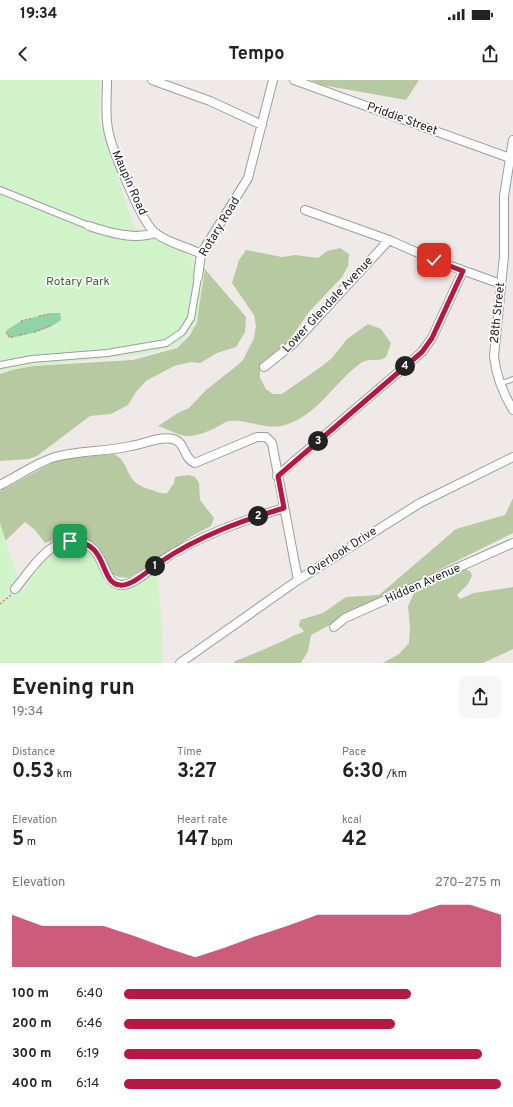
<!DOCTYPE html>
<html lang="en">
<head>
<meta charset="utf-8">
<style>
	:root { --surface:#fff; --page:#f6f6f6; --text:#222; --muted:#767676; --accent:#b71841 }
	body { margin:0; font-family:Overpass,sans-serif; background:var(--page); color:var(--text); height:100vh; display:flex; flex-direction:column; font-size:15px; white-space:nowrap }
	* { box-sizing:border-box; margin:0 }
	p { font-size:13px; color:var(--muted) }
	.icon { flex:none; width:22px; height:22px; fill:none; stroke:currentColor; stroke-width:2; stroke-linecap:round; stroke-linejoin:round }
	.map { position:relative; height:583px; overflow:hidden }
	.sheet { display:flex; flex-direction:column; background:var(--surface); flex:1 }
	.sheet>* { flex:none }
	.pin { position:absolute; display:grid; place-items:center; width:34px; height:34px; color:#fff; margin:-17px; border-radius:8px; box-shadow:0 2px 6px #0006 }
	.km { position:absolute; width:20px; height:20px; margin:-10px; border-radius:50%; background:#222; color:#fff; font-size:11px; line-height:20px; text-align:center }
	.round { display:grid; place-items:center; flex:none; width:42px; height:42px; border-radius:8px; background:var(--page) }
	.head { display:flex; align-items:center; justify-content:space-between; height:68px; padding:0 12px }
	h1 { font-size:22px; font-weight:700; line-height:30px }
	.stats { display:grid; grid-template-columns:repeat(3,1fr); gap:6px; height:68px; padding:4px 12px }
	.stats div { display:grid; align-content:center }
	.stats b { font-size:20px; font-weight:700 }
	.stats small { font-size:11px; font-weight:400 }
	.stats p { font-size:11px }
	.chart { height:112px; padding:8px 12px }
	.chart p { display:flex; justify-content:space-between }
	.chart svg { width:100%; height:72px; margin-top:4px; fill:var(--accent); opacity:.7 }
	ul { padding:0 12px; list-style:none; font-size:13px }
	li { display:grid; grid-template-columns:64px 48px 1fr; align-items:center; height:30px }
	li i { height:10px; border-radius:5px; background:var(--accent) }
	.status { display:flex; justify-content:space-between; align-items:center; height:28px; padding:0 20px; background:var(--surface); direction:ltr }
	.status svg { height:11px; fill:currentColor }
	header { display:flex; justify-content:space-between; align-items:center; height:52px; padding:0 12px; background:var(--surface); font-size:18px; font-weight:700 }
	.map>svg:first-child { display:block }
</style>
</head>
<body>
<div class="status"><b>19:34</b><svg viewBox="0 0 49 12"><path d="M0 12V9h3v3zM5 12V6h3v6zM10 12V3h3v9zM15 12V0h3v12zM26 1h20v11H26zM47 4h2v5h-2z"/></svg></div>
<header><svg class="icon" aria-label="back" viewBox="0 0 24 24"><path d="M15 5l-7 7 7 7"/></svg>Tempo<svg class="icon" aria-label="share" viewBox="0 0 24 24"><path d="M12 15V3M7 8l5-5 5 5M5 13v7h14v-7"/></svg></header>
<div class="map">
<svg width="513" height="583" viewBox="0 0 513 583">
	<rect width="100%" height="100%" fill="#efeae7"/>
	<path fill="#b7c9a0" d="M311,0H419L406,20L322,5Z
		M340,168L349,174L348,186L342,197L309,232L282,271L264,285L260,291V298L266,309L273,314H282L322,286L332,278L347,259L368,244L381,249L391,263L386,277C378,283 369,277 361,283C333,303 317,338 281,346C264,349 246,339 229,341C224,342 218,347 213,349C186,361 184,356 158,346L178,333L189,328L206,310L234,288L243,280L254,258L256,246L254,235L232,203L239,180L246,170L282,177L295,175L318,178L327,171Z
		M204,188L246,237L245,252L236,267L217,273L200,283L191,282L174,286L146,301L136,312L128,325L111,334L90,336L37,376L29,379L0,381V294L12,290L32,286L133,280L177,268L190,255L197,242Z
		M114,374C133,384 121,402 152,410C158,412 161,414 167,413L174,403L175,397L189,395L195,397L199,403L200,420L214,438L211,446L190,457L153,484L129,498L119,497L112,494L106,487L97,466L83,457L68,455L45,463L35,450L25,442L3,463L0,474V411L54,382L63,379Z
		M513,418V453L358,530L311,555L308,571L301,583H234L235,581C255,573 274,566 293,556C296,554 301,554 304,551L299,546L300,540L323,533L346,517L379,515L456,449L505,435Z
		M464,489L470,491L472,496L468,504L457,515L460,519L474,513L513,507V569L483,583H383L399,574L409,563L410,547L408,526L416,509Z"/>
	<path fill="#d1f3c9" d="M0,0H100L99,40L135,148C162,160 185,168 205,191L196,245L177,266L145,274L41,285L0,291Z
		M0,443L22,511L44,481L66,465L88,467L105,498L114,507C136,508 141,502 158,489L163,583H0Z"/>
	<path fill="#8ed4a7" d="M50,233H60L61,240C47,251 28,254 11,258L7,255V250L21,241Z"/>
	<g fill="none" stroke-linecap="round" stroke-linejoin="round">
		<defs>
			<path id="service" d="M500,304L513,299"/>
			<path id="pedestrian" d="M0,110L89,146
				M0,285L32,279L107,273L166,263L182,252L191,238L198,197"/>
			<path id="minor" d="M107,0C107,16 105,33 108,49C111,68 141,140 154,152C167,163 186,166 201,174
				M152,0L210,21L262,45
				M294,0L510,78
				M513,60L504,116V176L494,276C496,297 503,313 513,330
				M305,130L389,160L434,180L501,204
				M89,146C110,153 134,160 156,153
				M198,197L201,174L248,98L273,0
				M264,287L293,264L389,160
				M277,396L422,272L432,258L463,191
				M0,405C18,396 36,383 55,377C79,370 106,372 131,366C144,364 159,356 173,359C186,362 183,379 195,383L257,357H266L272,363L298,500
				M15,509C26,496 36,480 49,470C56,464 64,462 72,461C108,460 100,507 123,505C136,504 150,489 161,481C199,456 241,441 284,428
				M334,547L345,538L513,463
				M180,583L298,500L420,423L513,377"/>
		</defs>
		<use href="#service" stroke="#9c9c9c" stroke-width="6"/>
		<use href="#pedestrian" stroke="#9c9c9c" stroke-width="8"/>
		<use href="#minor" stroke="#9c9c9c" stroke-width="10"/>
		<path stroke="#ea7d8e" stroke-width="1.5" stroke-dasharray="2 2" stroke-linecap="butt" d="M39,236L50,234
			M21,241L32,238
			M6,252L9,257H13
			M34,252L52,245
			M20,255L27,253
			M0,524L11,515"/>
		<use href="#service" stroke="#fff" stroke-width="4"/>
		<use href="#pedestrian" stroke="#fff" stroke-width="6"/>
		<use href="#minor" stroke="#fff" stroke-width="8"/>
	</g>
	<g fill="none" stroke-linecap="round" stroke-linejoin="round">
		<defs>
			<path id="route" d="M70,461C110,461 98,503 120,505C132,507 152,487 162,481C199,456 241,441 284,428L278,396L415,278L422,272L432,258L463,191L434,180"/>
		</defs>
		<use href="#route" stroke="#fff" stroke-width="8"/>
		<use href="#route" stroke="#b71841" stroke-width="5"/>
	</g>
	<g text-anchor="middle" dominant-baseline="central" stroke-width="3.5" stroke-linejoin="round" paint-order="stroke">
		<g font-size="12" fill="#1f1f1f" stroke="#fff">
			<text transform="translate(402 39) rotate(20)">Priddie Street</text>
			<text transform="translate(129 103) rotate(66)">Maupin Road</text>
			<text transform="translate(220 147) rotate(-59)">Rotary Road</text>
			<text transform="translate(328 225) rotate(-47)">Lower Glendale Avenue</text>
			<text transform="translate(498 233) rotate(-84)">28th Street</text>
			<text transform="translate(342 472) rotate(-33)">Overlook Drive</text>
			<text transform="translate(423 504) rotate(-24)">Hidden Avenue</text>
		</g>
		<g font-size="12" fill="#287219" stroke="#fff">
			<text x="78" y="202">Rotary Park</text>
		</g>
	</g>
</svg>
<div class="pin" style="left:70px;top:461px;background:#1e9e55"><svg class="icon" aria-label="arrive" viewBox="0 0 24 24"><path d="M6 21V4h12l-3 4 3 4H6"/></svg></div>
<div class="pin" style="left:434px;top:180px;background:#d93025"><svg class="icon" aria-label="check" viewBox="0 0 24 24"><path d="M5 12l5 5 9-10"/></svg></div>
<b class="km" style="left:155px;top:486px">1</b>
<b class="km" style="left:258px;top:436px">2</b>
<b class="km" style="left:318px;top:361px">3</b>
<b class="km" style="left:405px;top:286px">4</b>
</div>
<section class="sheet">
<div class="head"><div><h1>Evening run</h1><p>19:34</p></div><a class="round"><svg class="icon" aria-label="share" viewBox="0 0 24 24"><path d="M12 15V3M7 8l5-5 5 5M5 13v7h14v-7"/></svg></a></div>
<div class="stats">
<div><p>Distance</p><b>0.53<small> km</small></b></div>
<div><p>Time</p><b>3:27</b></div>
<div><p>Pace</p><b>6:30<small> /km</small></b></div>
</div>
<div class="stats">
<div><p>Elevation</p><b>5<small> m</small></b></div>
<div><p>Heart rate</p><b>147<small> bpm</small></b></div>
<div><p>kcal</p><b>42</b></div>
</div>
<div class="chart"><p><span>Elevation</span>270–275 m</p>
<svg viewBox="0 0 160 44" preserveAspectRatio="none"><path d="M0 44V12L10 19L20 19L30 19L40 25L50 32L60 38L70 32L80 25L90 19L100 12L110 12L120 12L130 12L140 6L150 6L160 12V44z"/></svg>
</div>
<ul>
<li><b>100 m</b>6:40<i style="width:76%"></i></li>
<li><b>200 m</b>6:46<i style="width:72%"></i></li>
<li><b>300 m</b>6:19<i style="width:95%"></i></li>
<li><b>400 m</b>6:14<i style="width:100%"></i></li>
</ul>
</section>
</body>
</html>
